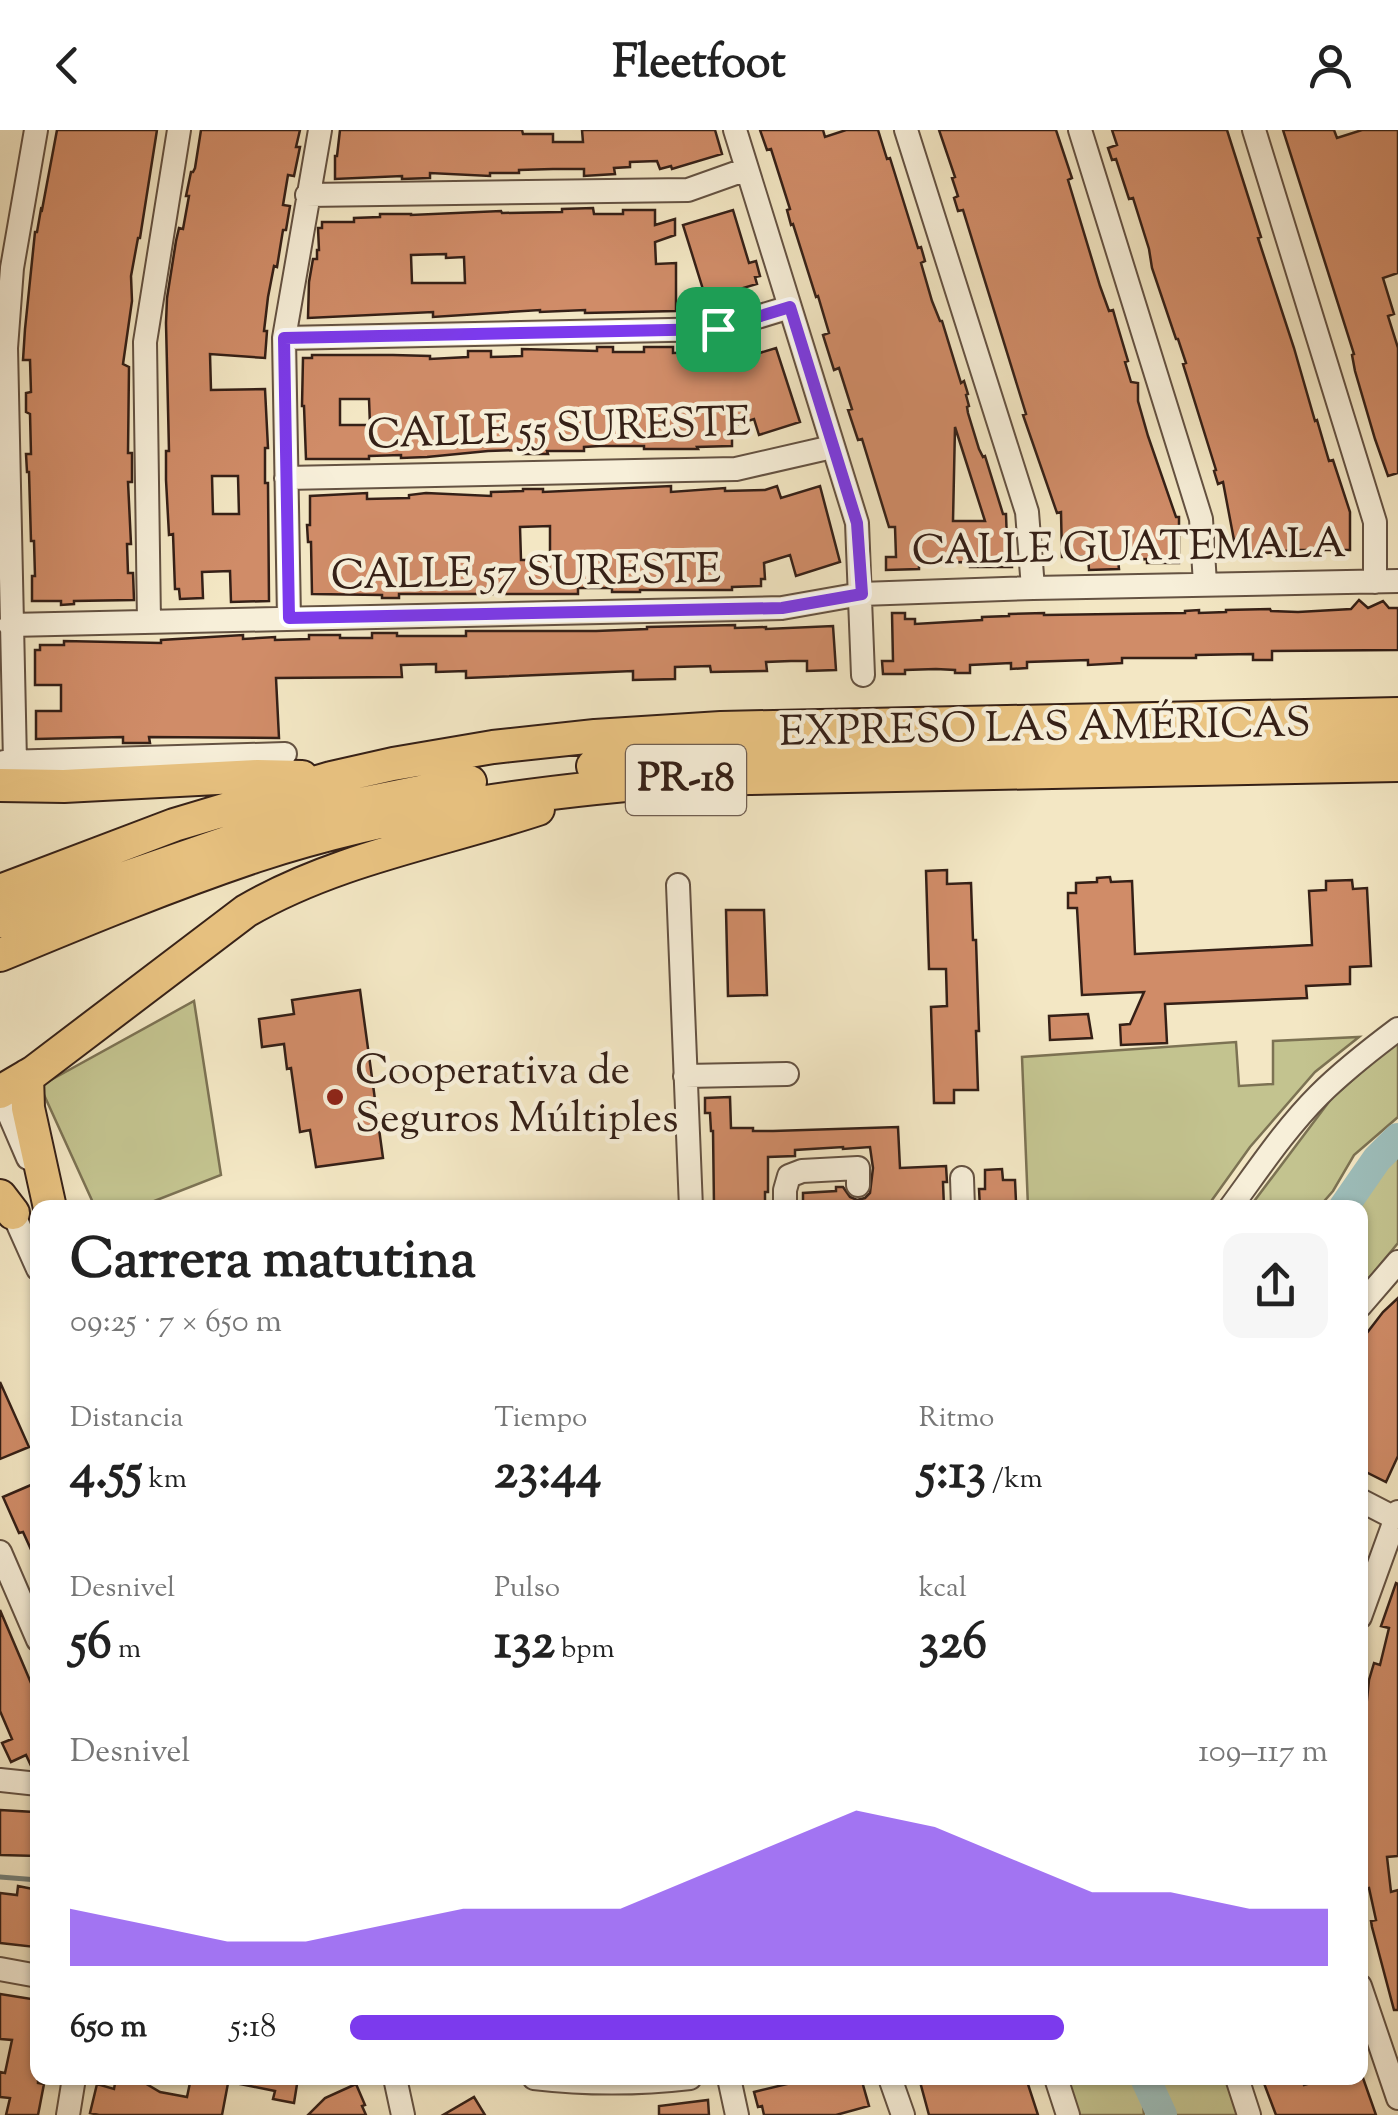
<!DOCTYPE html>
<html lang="es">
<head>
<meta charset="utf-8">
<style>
	:root { --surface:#fff; --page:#f6f6f6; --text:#222; --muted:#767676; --accent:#7c3aed }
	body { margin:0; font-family:"Sorts Mill Goudy",serif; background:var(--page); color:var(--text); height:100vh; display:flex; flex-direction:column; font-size:38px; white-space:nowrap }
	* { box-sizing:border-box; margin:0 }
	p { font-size:32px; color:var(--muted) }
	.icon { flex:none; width:55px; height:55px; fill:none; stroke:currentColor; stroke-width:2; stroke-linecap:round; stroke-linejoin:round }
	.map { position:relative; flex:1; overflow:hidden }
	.side { position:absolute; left:30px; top:1070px; width:1338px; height:885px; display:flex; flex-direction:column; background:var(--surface); border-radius:20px; box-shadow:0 2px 8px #0004 }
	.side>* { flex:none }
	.pin { position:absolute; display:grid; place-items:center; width:85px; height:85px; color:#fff; margin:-42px; border-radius:20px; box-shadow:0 5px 15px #0006 }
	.round { display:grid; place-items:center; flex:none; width:105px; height:105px; border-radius:20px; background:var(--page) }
	.headline { display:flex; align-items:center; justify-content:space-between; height:170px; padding:0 40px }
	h1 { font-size:55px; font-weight:700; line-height:75px }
	.figures { display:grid; grid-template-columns:repeat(3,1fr); gap:15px; height:170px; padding:10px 40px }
	.figures div { display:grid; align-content:center }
	.figures b { font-size:50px; font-weight:700 }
	.figures small { font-size:28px; font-weight:400 }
	.figures p { font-size:28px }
	.chart { height:280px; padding:20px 40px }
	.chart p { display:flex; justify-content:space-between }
	.chart svg { width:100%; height:180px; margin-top:10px; fill:var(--accent); opacity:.7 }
	ul { padding:0 40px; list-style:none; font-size:32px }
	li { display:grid; grid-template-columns:160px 120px 1fr; align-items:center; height:75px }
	li i { height:25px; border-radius:12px; background:var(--accent) }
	header { display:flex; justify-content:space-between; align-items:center; height:130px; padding:0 40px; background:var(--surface); font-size:45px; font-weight:700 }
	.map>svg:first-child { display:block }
</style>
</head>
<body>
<header><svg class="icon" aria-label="back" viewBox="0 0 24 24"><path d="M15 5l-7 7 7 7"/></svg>Fleetfoot<svg class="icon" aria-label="person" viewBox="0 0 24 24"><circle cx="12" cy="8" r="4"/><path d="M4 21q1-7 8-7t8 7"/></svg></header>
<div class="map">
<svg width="1398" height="1985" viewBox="0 0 1398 1985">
	<rect width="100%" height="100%" fill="#f3e7c4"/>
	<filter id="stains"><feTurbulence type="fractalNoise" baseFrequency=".002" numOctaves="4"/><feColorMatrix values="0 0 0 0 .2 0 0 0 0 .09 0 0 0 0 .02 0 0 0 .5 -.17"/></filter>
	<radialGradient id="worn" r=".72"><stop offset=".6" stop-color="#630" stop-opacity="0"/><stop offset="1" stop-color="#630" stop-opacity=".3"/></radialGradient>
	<path fill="#c3c38f" stroke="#7c7253" stroke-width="2.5" d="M194,871L221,1045L139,1077H95L40,956Z
		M1359,907L1315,942L1250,1017L1207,1077H1028L1022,927L1236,912L1239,956L1273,954V911Z
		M1398,910V987L1354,1025L1333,1061L1319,1077L1249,1078L1331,969Z
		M1398,1025V1113L1360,1159V1078L1356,1077L1383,1041Z
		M1066,1948H1141L1144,1985H1079Z
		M1158,1948H1231L1250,1985H1175L1161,1962Z"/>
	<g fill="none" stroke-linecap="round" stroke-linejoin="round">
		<path stroke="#737f79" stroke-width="5" d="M0,1747L38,1750"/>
		<path stroke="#9dbebb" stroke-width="30" d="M1343,1078L1377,1029L1398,1008
			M1145,1948L1162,1985"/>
	</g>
	<path fill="#d08c68" stroke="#352017" stroke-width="2.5" fill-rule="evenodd" d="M57,0H157L140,108H138L131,146L132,171L123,234L129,237L128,323H132V352H128L131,414H127L128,443H133L134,470L74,471V474L61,475V471H32V446H35L34,411H31L29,342H27L26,324H31L30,284L26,282V263L31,262L30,230H23L25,199L35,102H37L41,79L42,80Z
		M201,0H300L296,17H300L294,46L288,45L283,75L290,76L286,100H283L277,137L274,136L268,167L264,201H267L265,228L210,224L211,260L265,259L268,318H265V353H268L269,471L231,472L230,441L202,442L203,468L180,469L179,459H175L173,404L169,405L166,350V321H169L166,193L167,168L176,111L179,98L183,99L189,66H186L191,42H193L195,38ZM212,346H238L239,384H213Z
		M340,0H522L523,4H553V12H583L582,0H715L722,24L672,39L671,36L660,39L657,31L630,32V37L614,38L615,44L584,46V39H553L519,40V43H490V46L430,43V48L402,49V46L335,49V26H337Z
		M760,0H823L825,7L846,0H878L887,29L890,28L918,118L921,117L925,131L921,133L932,171L940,191H942L961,253L964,251L968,264L966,265L969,276L967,277L968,283L979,319L983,327L985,326L1003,384H1006L1007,412H1011L1012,437H970V432L919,433V439L886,440V427H896L895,397H889L862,309L858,310L848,280L852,279L839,238L834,240L823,205L829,203L818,166L816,167L793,94L791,95L787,80L790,79L771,19L767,20ZM955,297L985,391H953Z
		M939,0H1056L1072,48L1068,50L1100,156L1109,181L1113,180L1117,194L1128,231L1125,232L1131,252L1138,253V271L1148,306L1176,387H1179V433H1147V429L1118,430L1119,439L1089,440L1088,426L1062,427L1061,382L1057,383L1023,285L1026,284L963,80L958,81L954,68L958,66L952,48L955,47Z
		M1112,0H1227L1261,107L1258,108L1294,218L1315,291L1317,290L1329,331L1333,330L1350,382V420H1295L1237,426L1223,352L1218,354L1214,341L1216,340L1183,234L1186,233L1178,209H1176L1152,138L1149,119L1133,68L1129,69L1116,29L1112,30L1108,18L1117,15Z
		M1283,0H1334L1337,8L1362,0H1398V143L1383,148L1394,184L1388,186L1398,218V343L1388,346L1375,309L1355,241L1352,225L1354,224Z
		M593,78L594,84H623V80H655V95L675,89V105L655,112L656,134L676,133V181L585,183V180L540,182V180L433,187V182L308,188L309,152L313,129H317V120H319L318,98H322V92H354V88L380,87V84H411V85L501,81L502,83L562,82V79ZM446,124V128L464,127L465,153H412L411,125Z
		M733,80L749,133L756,131L760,146L755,147L757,154L706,169L683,95Z
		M597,217H613V222H644V217H673V223L705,222V227L726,225L727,233L776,218L800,292L759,305L754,289L732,296V316L697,317L698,319H644V316H600L584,317V321H547L548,324H523V320L488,321L427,327L401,328V325L369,326V329H306L304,276H302L303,228H312V225H393L430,226V229L468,227V221H491V227L522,226V219L597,221ZM340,269H369L370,295H340Z
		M671,356V362L725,358V361L765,360L777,356L781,368L820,356L840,432L796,446L790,425L764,433L765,449H761V456L732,457V460H640V462H612V458H578V464H399V468H382V465L312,464L311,412H308L307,395H310V366L367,363V369L409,368V365L426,363L491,366V362L523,361V359H543V362ZM550,396V430H521L520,397Z
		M1359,470L1368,478L1383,471L1389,478H1398V520L1272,521V530H1253V524L1196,525V528H1122V533L1088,535V530L1027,532V538L1011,539V533L970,535V543H955V540L936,539L905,540V544H883L882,531H893L892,483H905V489H915V494L982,490V487L1009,486V484L1044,483V485L1185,483V481L1199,480V483L1226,482V480L1270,479L1271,481L1298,482L1351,479Z
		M735,495V498L766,497V499L833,496L836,540L807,541V531H791L766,532L767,541L711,542L710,536L675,537V549L633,550V541L466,548V541L436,542V534L401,535L402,547L276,548L279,608L149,607L150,613H123V607L36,609V581H61V555H35V520H40V515H64V511L161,513V510L243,505V509L275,507V510L309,509V505H340V508H372V503H397V506H466V501H596L647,499V497Z
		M947,740V754L971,753L973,810H976L979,901H976L978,960H954V973H934L931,877L947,876L946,839H929L926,741Z
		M1110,747L1111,752L1132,751L1135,824L1312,815L1309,761L1326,760V751L1352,750L1353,759L1367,758L1371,836L1350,837V854L1306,856L1307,868L1165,874L1167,913L1121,915L1120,895L1130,894L1144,862L1082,865L1077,778H1068V763H1076V753L1097,752V748Z
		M726,780H764L767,865L728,866Z
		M360,860L383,1028L316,1037L310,1000L300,1002L291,938L287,939L284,914L262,917L259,889L294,884L292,870Z
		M1088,884L1092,908L1050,910L1049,886Z
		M730,967L731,998H753V1001H773L898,997L900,1038L946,1036L947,1052H943L944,1078L803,1076V1063L836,1061V1057H843L850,1067L857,1070L865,1068L870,1063L873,1038L870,1017L843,1019V1017L795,1020V1026L768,1027V1062H765V1076H714L713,1001H711L710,983H705V968Z
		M1002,1039L1003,1050H1015L1016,1072H1003V1078H980L979,1059H985V1040Z
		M1398,1168V1326L1386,1352L1360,1339V1212L1383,1182Z
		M0,1252L29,1317L0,1329Z
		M38,1352V1435L23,1402L19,1403L3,1367Z
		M1396,1453L1398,1454V1726L1387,1727L1391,1762L1398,1760V1880H1394L1372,1797L1371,1791L1376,1790L1369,1758L1365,1759L1360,1717V1636L1369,1550L1374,1533L1380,1535L1389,1498L1381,1496Z
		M0,1480L34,1560L38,1559V1639L32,1638L26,1625L11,1632L2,1613L12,1609L0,1581Z
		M0,1680L34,1682V1686L38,1687V1726L0,1725Z
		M18,1756L38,1760V1808L35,1817L0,1813V1763L17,1765Z
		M0,1864L38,1870V1953L44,1954L38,1985H6L10,1968L0,1967V1942L5,1943L12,1910L0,1909Z
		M116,1948L138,1949L160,1962L187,1967L191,1948H229L222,1985H99L90,1983L97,1954L114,1959Z
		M241,1948H298L294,1973L273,1969L275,1961L240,1954Z
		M812,1948H861L869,1976L836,1985H764L762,1976L758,1977L754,1962Z
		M919,1948H1026L1038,1985H929Z
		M1262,1948H1301L1304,1955L1328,1948L1330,1953L1346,1948H1363L1376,1985H1276Z
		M356,1954L365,1975L362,1976L366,1985H308L325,1968Z
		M474,1967L485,1985H443Z
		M708,1970L709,1985H659V1976Z"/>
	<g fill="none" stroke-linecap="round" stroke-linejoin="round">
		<defs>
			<path id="minor" d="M735,0L857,393L863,545
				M906,0L1027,382L1033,458
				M1080,0L1201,389L1205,454
				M1254,0L1375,392V452
				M307,65L688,60L747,39
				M284,208L718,199L790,177
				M286,348L736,339L832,317
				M289,488L284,208L320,0
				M149,492L145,212L179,0
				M10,495L782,478L861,464L1033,458L1398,451
				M4,632L285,624
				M15,632L6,218L12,138L36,0
				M678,755L691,1078
				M685,946L787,944
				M0,963L28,1028
				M962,1048L963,1078
				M8,1072L38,1139
				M785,1078V1060L789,1046L802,1041L858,1038V1055
				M1230,1078C1258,1040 1285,999 1319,965C1343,941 1370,920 1398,899
				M1360,1176L1398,1132
				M1360,1370L1395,1388
				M0,1422L38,1510
				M1360,1487L1398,1382
				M0,1650L38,1654
				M0,1839L38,1846
				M1360,1856L1398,1968
				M395,1948L403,1985
				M534,1948C585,1954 639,1954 690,1948
				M729,1948L737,1985
				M890,1948L903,1985
				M1056,1948L1068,1985
				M1237,1948L1249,1985
				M68,1985L74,1948"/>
			<path id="highway" d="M593,636L725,624L1398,610
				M0,655L64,656L257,646L302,647
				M0,761L174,695L331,648L393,634L493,617L595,606L721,598L1398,584
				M0,791L238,709L336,679L470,652
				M0,825C84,790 169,755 255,726C398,679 548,660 697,649L1398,635
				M27,946L28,978L50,1078
				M0,962L34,942L246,781C335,729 441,711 538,679
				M0,1066L13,1083"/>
		</defs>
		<use href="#minor" stroke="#645242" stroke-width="26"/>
		<use href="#highway" stroke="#352017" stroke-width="36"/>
		<use href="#minor" stroke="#f7efd9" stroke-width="22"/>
		<use href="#highway" stroke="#eac482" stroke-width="32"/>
	</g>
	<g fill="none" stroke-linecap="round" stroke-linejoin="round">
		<defs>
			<path id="route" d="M790,177L857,393L862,464L782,478L289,488L284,208L718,199Z"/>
		</defs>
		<use href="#route" stroke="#fff" stroke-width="20"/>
		<use href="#route" stroke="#7c3aed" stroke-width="12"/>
	</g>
	<circle fill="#8f2418" stroke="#f7efd9" stroke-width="4" cx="335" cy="967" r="10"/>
	<g text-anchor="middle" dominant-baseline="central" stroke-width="9" stroke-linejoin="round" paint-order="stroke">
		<rect fill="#f7efd9" stroke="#6f5e51" stroke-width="2.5" x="626" y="615" width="120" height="70" rx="8"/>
		<g font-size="40" font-weight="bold" fill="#352017">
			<text x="686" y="650">PR-18</text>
		</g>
		<g font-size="42" fill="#352017" stroke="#f7efd9">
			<text transform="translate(559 301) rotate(-2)">CALLE 55 SURESTE</text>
			<text transform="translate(1129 420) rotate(-1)">CALLE GUATEMALA</text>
			<text transform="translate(526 445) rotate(-1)">CALLE 57 SURESTE</text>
			<text transform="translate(1045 600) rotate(-1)">EXPRESO LAS AMÉRICAS</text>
		</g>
		<g font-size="42" fill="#352017" stroke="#f7efd9" text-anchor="start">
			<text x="355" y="943">Cooperativa de<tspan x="355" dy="48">Seguros Múltiples</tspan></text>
		</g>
	</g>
	<rect width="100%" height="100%" filter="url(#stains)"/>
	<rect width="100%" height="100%" fill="url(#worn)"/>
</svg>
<div class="pin" style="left:718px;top:199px;background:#1e9e55"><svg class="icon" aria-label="arrive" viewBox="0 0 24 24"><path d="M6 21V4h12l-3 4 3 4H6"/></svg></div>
<section class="side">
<div class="headline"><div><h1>Carrera matutina</h1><p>09:25 · 7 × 650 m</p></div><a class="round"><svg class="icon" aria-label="share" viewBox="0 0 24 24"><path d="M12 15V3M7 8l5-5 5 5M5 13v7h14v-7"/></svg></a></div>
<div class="figures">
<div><p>Distancia</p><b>4.55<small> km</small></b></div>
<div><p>Tiempo</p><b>23:44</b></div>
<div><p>Ritmo</p><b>5:13<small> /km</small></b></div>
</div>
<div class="figures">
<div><p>Desnivel</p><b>56<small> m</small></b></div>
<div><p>Pulso</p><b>132<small> bpm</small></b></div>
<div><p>kcal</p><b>326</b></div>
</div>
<div class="chart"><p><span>Desnivel</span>109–117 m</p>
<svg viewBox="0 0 160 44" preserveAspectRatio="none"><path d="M0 44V30L10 34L20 38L30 38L40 34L50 30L60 30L70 30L80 22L90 14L100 6L110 10L120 18L130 26L140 26L150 30L160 30V44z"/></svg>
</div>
<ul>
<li><b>650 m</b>5:18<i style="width:73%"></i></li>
</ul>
</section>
</div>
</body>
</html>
